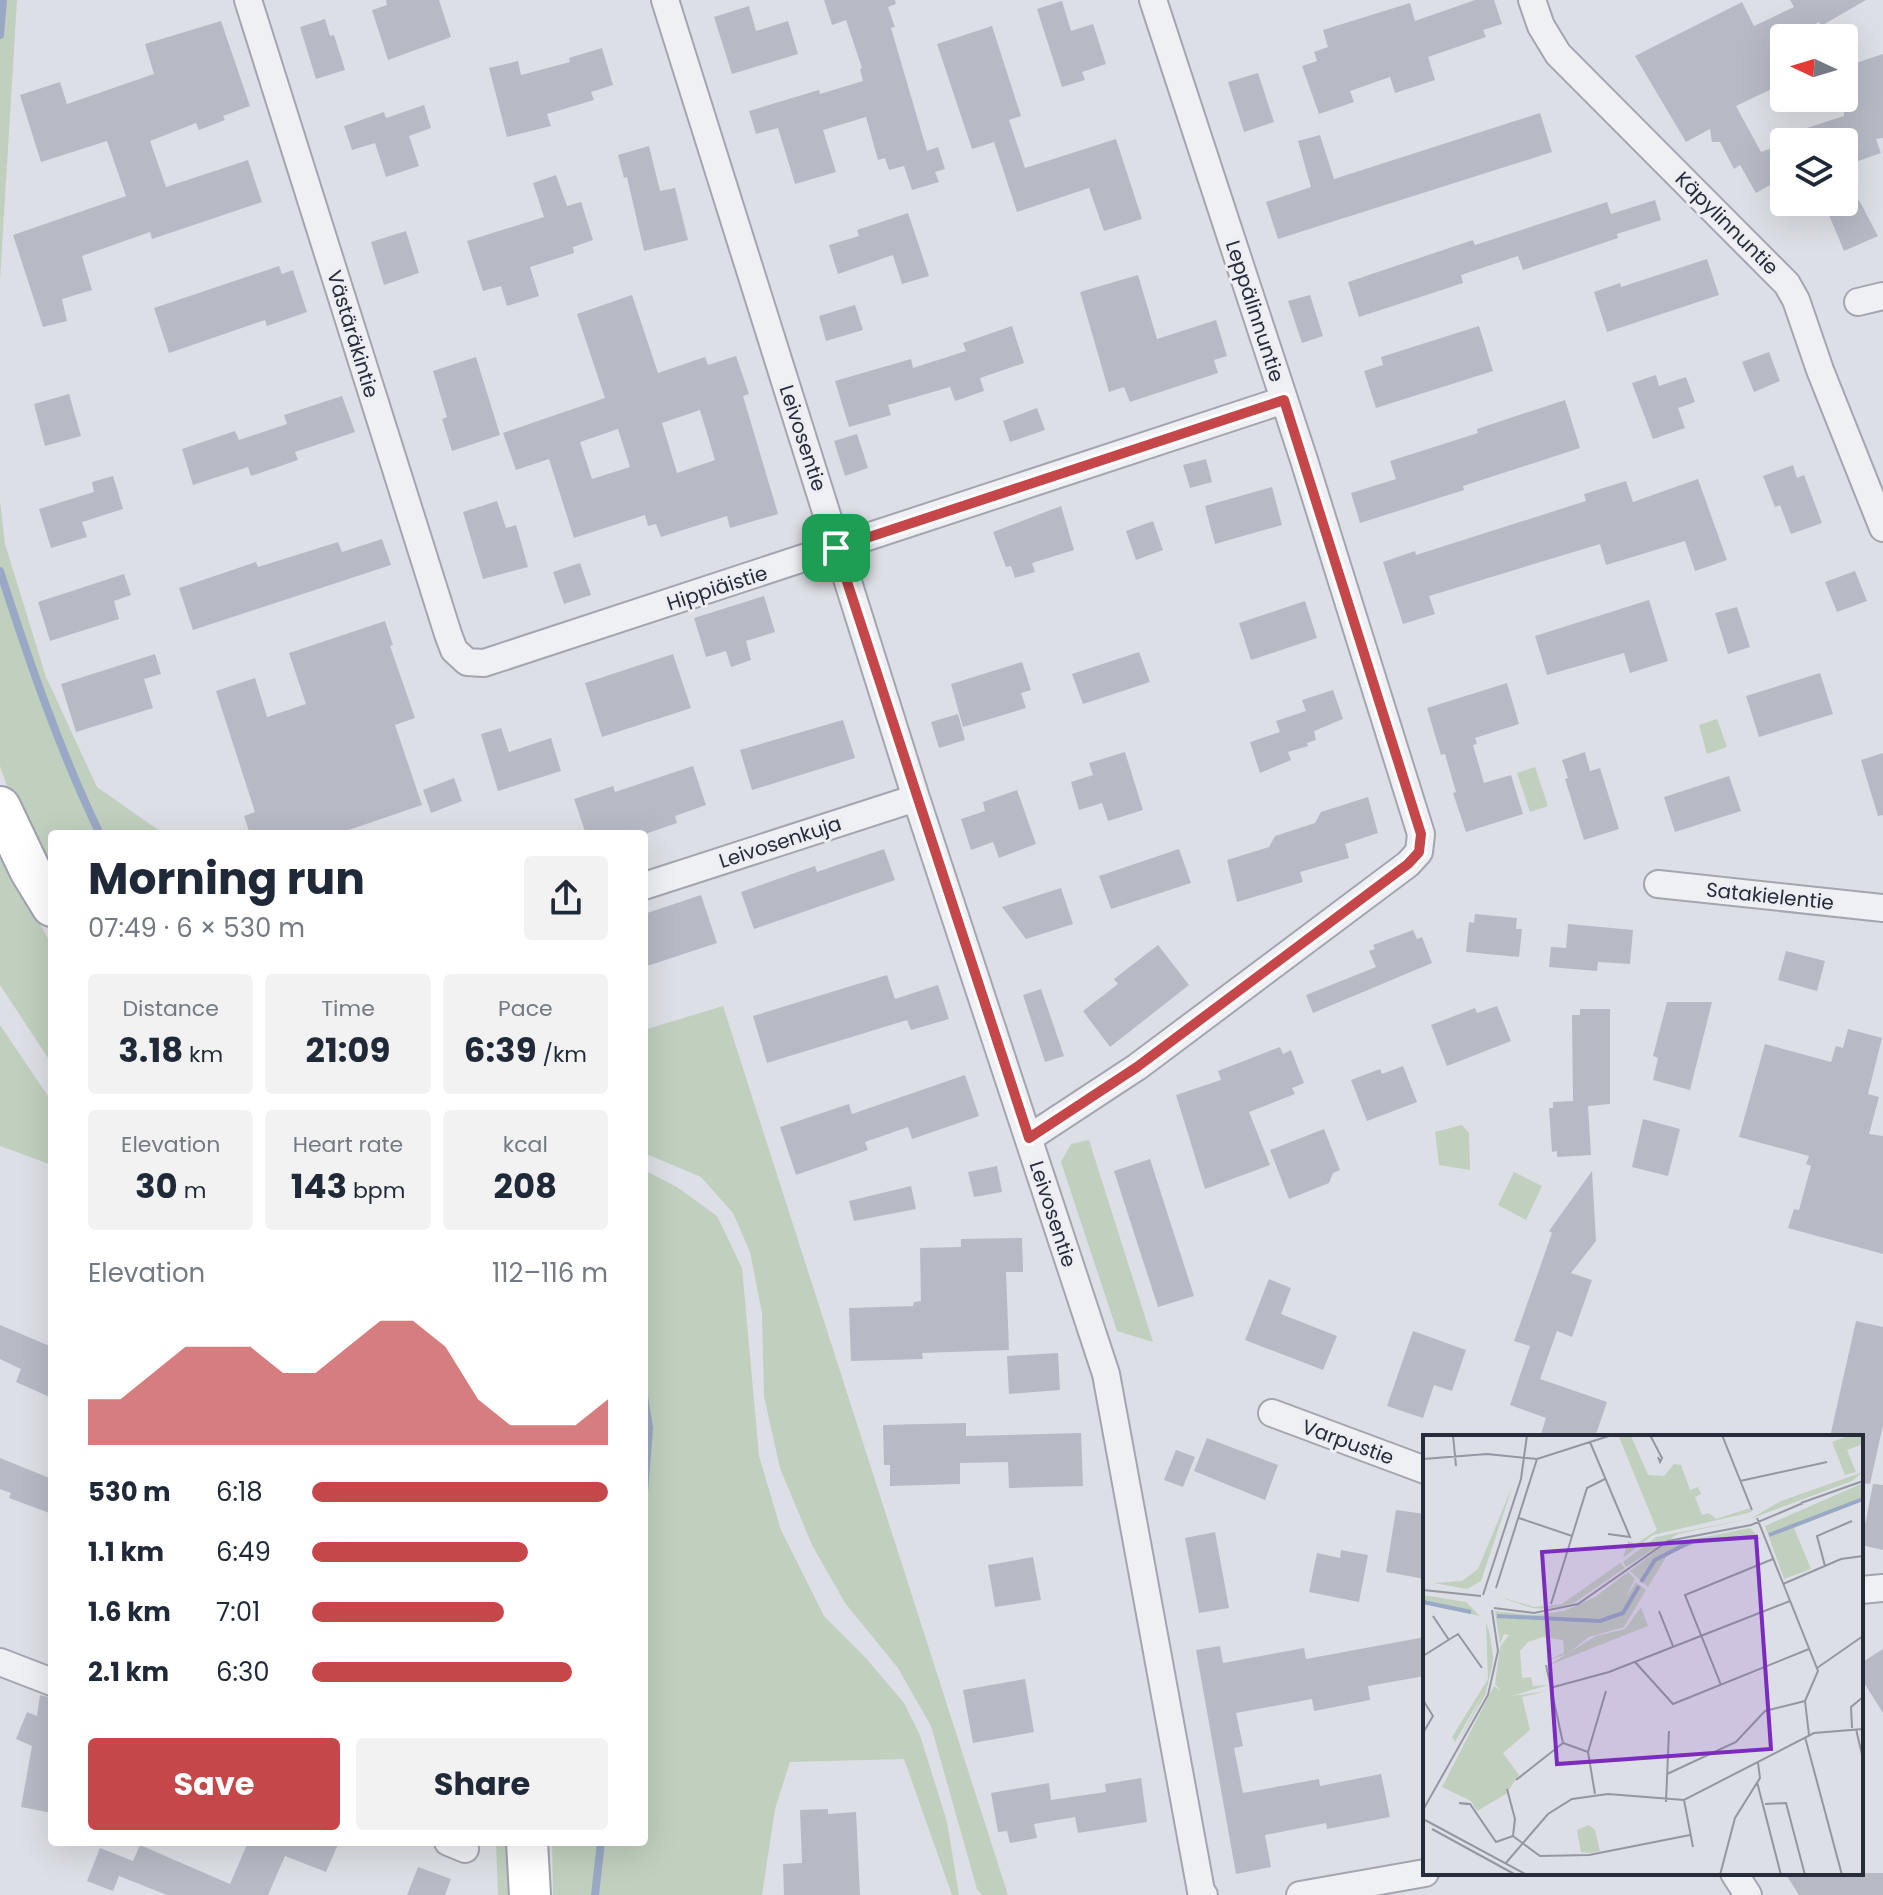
<!DOCTYPE html>
<html lang="en">
<head>
<meta charset="utf-8">
<style>
	:root { --surface:#fff; --page:#f2f2f3; --text:#1f2937; --muted:#747a83; --accent:#c54749 }
	body { margin:0; font-family:Poppins,sans-serif; background:var(--page); color:var(--text); height:100vh; display:flex; flex-direction:column; font-size:30px; white-space:nowrap }
	* { box-sizing:border-box; margin:0 }
	p { font-size:26px; color:var(--muted) }
	.icon { flex:none; width:44px; height:44px; fill:none; stroke:currentColor; stroke-width:2; stroke-linecap:round; stroke-linejoin:round }
	.map { position:relative; flex:1; overflow:hidden }
	.sheet { position:absolute; left:48px; top:830px; width:600px; height:1016px; display:flex; flex-direction:column; background:var(--surface); border-radius:8px; box-shadow:0 8px 32px #0002 }
	.sheet>* { flex:none }
	.needle { width:52px; rotate:274deg }
	.tools { position:absolute; left:1770px; top:24px; display:grid; gap:16px }
	.tools a { display:grid; place-items:center; width:88px; height:88px; border-radius:8px; background:var(--surface); box-shadow:0 8px 32px #0002; font-size:40px }
	.pin { position:absolute; display:grid; place-items:center; width:68px; height:68px; color:#fff; margin:-34px; border-radius:16px; box-shadow:0 4px 12px #0006 }
	.round { display:grid; place-items:center; flex:none; width:84px; height:84px; border-radius:8px; background:var(--page) }
	.overview { display:flex; align-items:center; justify-content:space-between; height:136px; padding:0 40px }
	h1 { font-size:44px; font-weight:700; line-height:60px }
	.metrics { display:grid; grid-template-columns:repeat(3,1fr); gap:12px; height:136px; padding:8px 40px }
	.metrics div { display:grid; align-content:center; border-radius:8px; background:var(--page); text-align:center }
	.metrics b { font-size:34px; font-weight:700 }
	.metrics small { font-size:22px; font-weight:400 }
	.metrics p { font-size:22px }
	.chart { height:224px; padding:16px 40px }
	.chart p { display:flex; justify-content:space-between }
	.chart svg { width:100%; height:144px; margin-top:8px; fill:var(--accent); opacity:.7 }
	.action { display:flex; gap:16px; margin-top:auto; padding:16px 40px }
	.action a { flex:1; height:92px; border-radius:8px; background:var(--accent); color:#fff; font-size:32px; font-weight:700; line-height:92px; text-align:center }
	.action a+a { background:var(--page); color:var(--text) }
	ul { padding:0 40px; list-style:none; font-size:26px }
	li { display:grid; grid-template-columns:128px 96px 1fr; align-items:center; height:60px }
	li i { height:20px; border-radius:10px; background:var(--accent) }
	.map>svg:first-child { display:block }
</style>
</head>
<body>
<div class="map">
<svg width="1883" height="1895" viewBox="0 0 1883 1895">
	<rect width="100%" height="100%" fill="#dddfe6"/>
	<path fill="#c0cfbe" d="M0,0H17L0,280Z
		M0,501L5,544L46,677L97,787L164,834H52V871L17,815L0,766Z
		M1717,719L1727,747L1707,754L1699,725Z
		M1535,767L1548,806L1530,812L1517,773Z
		M0,858L14,876L52,946V1064L0,985Z
		M723,1006L1008,1895H982L977,1889L931,1726L898,1668L845,1603L812,1545L780,1468L764,1396L762,1313L750,1252L733,1213L701,1177L644,1153V1030Z
		M0,1025L52,1102V1165L0,1146Z
		M1462,1125L1469,1133L1470,1170L1439,1165L1435,1132Z
		M1089,1140L1153,1342L1117,1331L1061,1162L1071,1144Z
		M644,1170L677,1187L717,1216L742,1268L759,1456L781,1530L824,1616L865,1657L904,1703L920,1735L947,1822L959,1895H952L904,1759L790,1762L775,1809L762,1895H553L552,1842H644Z
		M1514,1172L1542,1186L1526,1220L1498,1205Z
		M496,1842H512L513,1895H498Z"/>
	<g fill="none" stroke-linecap="round" stroke-linejoin="round">
		<path stroke="#99a8c4" stroke-width="8" d="M0,35L3,0
			M0,571C29,661 59,749 100,834
			M644,1396L649,1428L644,1492
			M595,1895L601,1842"/>
	</g>
	<path fill="#b7bac5" fill-rule="evenodd" d="M386,0H439L451,37L388,60L372,10L387,5Z
		M824,0H895L896,4L888,7L895,27L891,28L927,151L938,147L945,169L935,172L939,182L912,190L904,166L889,170L885,158L878,160L866,117L823,130L836,172L795,184L778,128L756,134L749,111L819,90L820,94L863,81L860,69L862,68L846,20L832,25Z
		M1475,0H1494L1502,24L1483,30L1486,37L1428,57L1435,80L1395,93L1390,77L1350,91L1354,102L1319,114L1302,66L1317,61L1314,52L1328,47L1323,30L1410,3L1415,21Z
		M1790,0H1866L1821,26L1819,22L1791,38H1784V83L1736,106L1761,152L1784,144V177L1756,193L1740,165L1734,169L1720,142H1712L1710,129L1686,142L1635,56L1742,2L1754,26L1794,7Z
		M1062,1L1071,31L1093,24L1106,64L1082,72L1085,80L1062,87L1037,9Z
		M749,6L756,31L788,21L798,54L732,74L714,17Z
		M325,19L330,36L334,35L345,70L316,79L300,27Z
		M221,21L250,106L223,116L225,120L199,130L196,123L150,141L166,187L248,160L262,202L152,239L150,232L82,256L92,290L62,299L67,321L43,327L13,235L126,196L107,141L41,162L20,95L60,82L67,104L154,74L145,44Z
		M992,26L1021,116L1009,120L1025,168L1116,139L1142,219L1104,231L1089,188L1017,212L994,142L972,149L937,44Z
		M602,48L613,85L591,92L594,100L547,114L551,126L507,137L489,68L518,61L521,75L570,62L569,58Z
		M1883,54V138L1876,139L1881,153L1844,166V142H1776V138L1844,116V67Z
		M1258,73L1274,122L1244,132L1228,82Z
		M424,105L431,128L409,136L419,166L386,177L375,143L352,150L344,126L384,112L386,118Z
		M1540,113L1552,152L1278,239L1266,202L1311,187L1298,141L1320,135L1334,179Z
		M649,146L660,191L675,188L688,240L644,251L627,177L624,178L618,155Z
		M556,175L567,206L581,202L593,240L573,247L574,253L530,267L539,296L507,306L501,286L483,291L467,241L544,217L533,183Z
		M1655,200L1661,220L1617,234L1618,238L1523,270L1518,256L1461,275L1463,283L1359,317L1348,282L1473,240L1475,245L1607,202L1611,214Z
		M1859,200L1878,236L1844,251L1829,215Z
		M908,213L929,276L902,284L893,255L838,274L829,245L859,236L857,230Z
		M406,231L419,273L384,285L371,242Z
		M1707,259L1719,295L1607,332L1594,292L1620,283L1621,287Z
		M279,266L282,274L293,270L307,312L267,326L265,320L169,353L154,308Z
		M1138,275L1157,339L1216,320L1227,356L1214,360L1218,373L1130,402L1124,387L1109,392L1080,292Z
		M632,295L658,373L705,357L708,365L736,356L749,394L743,396L778,514L730,528L727,516L661,537L656,524L648,526L645,515L574,538L549,459L516,470L503,433L605,398L577,314ZM700,410L715,460L677,473L662,423ZM618,429L630,467L592,479L580,442Z
		M1310,295L1323,336L1302,343L1288,301Z
		M855,305L863,330L826,341L819,316Z
		M1012,326L1024,363L980,378L984,391L955,401L950,387L888,405L891,415L849,427L835,381L911,359L913,368L966,351L963,343Z
		M1479,326L1493,371L1376,408L1364,371L1383,365L1381,357Z
		M1769,352L1780,381L1754,392L1742,362Z
		M476,357L500,435L452,451L442,419L447,417L433,371Z
		M1656,375L1659,386L1686,377L1695,402L1678,408L1685,428L1653,439L1632,383Z
		M69,394L81,436L45,446L34,404Z
		M342,396L355,432L295,452L298,460L251,476L248,467L193,485L182,449L235,431L239,440L287,424L284,415Z
		M1565,400L1580,448L1463,486L1464,490L1360,523L1351,493L1396,479L1390,461L1478,433L1477,429Z
		M1037,408L1045,430L1010,442L1003,421Z
		M857,434L868,468L845,476L834,441Z
		M1206,459L1212,482L1190,488L1183,465Z
		M1793,465L1797,478L1804,475L1822,523L1791,534L1780,505L1775,507L1763,476Z
		M113,476L123,509L82,522L87,537L51,548L39,509L94,492L92,482Z
		M1698,479L1727,560L1695,571L1685,541L1606,565L1600,544L1429,596L1435,614L1403,624L1383,562L1415,551L1416,555L1586,501L1584,494L1626,481L1633,502Z
		M1272,487L1282,525L1215,544L1205,506Z
		M497,501L506,528L516,525L528,567L483,579L463,512Z
		M1061,506L1074,550L1032,563L1035,572L1015,578L1011,566L1006,567L993,532Z
		M1153,521L1163,550L1136,560L1126,531Z
		M382,539L391,565L193,630L179,588L256,562L258,567L338,542L342,552Z
		M580,563L591,595L564,604L553,572Z
		M1855,571L1867,601L1837,612L1825,582Z
		M124,574L131,595L114,601L119,619L50,641L38,602Z
		M764,596L775,632L746,641L751,660L731,667L726,651L706,657L694,618Z
		M1649,600L1668,661L1630,673L1624,653L1547,675L1535,636Z
		M1305,601L1317,638L1251,660L1239,623Z
		M1737,607L1750,647L1728,654L1715,613Z
		M385,621L393,645L390,646L415,718L395,725L422,805L337,834H250L244,816L255,812L216,691L255,678L267,717L306,704L289,653Z
		M1139,652L1150,682L1083,704L1072,674Z
		M155,654L161,674L144,679L153,708L76,732L61,684Z
		M673,654L691,708L602,737L585,683Z
		M1022,662L1031,690L1021,693L1026,708L963,727L951,684Z
		M1820,673L1833,714L1759,737L1746,696Z
		M1507,683L1519,724L1475,738L1477,744L1473,745L1484,783L1511,775L1523,814L1466,832L1453,793L1456,792L1445,754L1441,755L1427,708Z
		M1333,690L1343,719L1314,731L1316,740L1307,743L1308,746L1288,752L1291,760L1260,773L1250,742L1280,732L1276,721L1306,711L1302,700Z
		M958,714L965,740L939,748L931,722Z
		M843,720L855,758L752,790L740,750Z
		M501,728L509,752L551,738L561,771L498,791L481,734Z
		M1125,752L1143,810L1108,821L1102,803L1079,810L1071,782L1093,775L1089,763Z
		M1585,752L1590,771L1600,768L1619,829L1584,840L1565,779L1568,778L1562,760Z
		M1883,753V815L1878,816L1861,760Z
		M693,766L706,805L675,816L677,823L645,834H586L574,799L613,786L615,792Z
		M1729,776L1741,811L1675,832L1664,797Z
		M454,778L462,801L431,813L423,790Z
		M1017,790L1036,844L999,858L993,842L971,850L961,819L985,811L983,802Z
		M1368,797L1378,833L1345,844L1349,858L1300,872L1303,882L1237,902L1227,860L1269,847L1275,836L1315,823L1321,812Z
		M884,849L895,880L754,929L741,892L815,866L817,872Z
		M1179,849L1191,883L1111,909L1099,876Z
		M1061,888L1073,924L1026,939L1002,907Z
		M701,895L717,943L644,967V914Z
		M1475,914L1517,918L1516,929H1522L1519,957L1466,952L1469,922L1474,923Z
		M1568,924L1633,930L1630,964L1598,962L1597,971L1549,967L1551,947L1566,948Z
		M1413,930L1417,939L1422,937L1432,963L1313,1013L1306,995L1376,967L1369,951L1375,949L1373,945Z
		M1158,945L1189,985L1110,1047L1083,1011L1118,984L1114,979Z
		M1786,951L1825,961L1817,991L1778,980Z
		M887,975L895,999L938,985L949,1019L911,1030L907,1020L767,1063L753,1016Z
		M1041,989L1064,1056L1045,1062L1023,995Z
		M1667,1002H1712L1690,1090L1653,1080L1658,1058L1653,1056Z
		M1497,1006L1511,1041L1447,1066L1431,1025L1475,1008L1477,1013Z
		M1580,1009H1610V1104L1588,1106L1591,1155L1557,1157V1151L1552,1152L1549,1108H1553V1102L1573,1101L1572,1015H1580Z
		M1848,1029L1882,1038L1868,1094L1879,1097L1869,1134L1883,1136V1254L1788,1228L1794,1209L1799,1210L1811,1166L1806,1164L1809,1156L1739,1137L1765,1044L1831,1062L1836,1046L1843,1048Z
		M1280,1047L1283,1054L1291,1050L1304,1083L1292,1088L1295,1094L1249,1112L1270,1165L1205,1189L1176,1095L1221,1080L1218,1071Z
		M1403,1066L1417,1102L1367,1121L1351,1080L1380,1069L1382,1074Z
		M965,1075L979,1116L912,1139L908,1127L865,1142L868,1150L796,1175L780,1127L849,1104L852,1114Z
		M1643,1119L1680,1129L1668,1176L1632,1167Z
		M1324,1129L1340,1170L1333,1173L1329,1183L1289,1199L1270,1150Z
		M1150,1159L1194,1296L1158,1307L1114,1171Z
		M997,1166L1002,1192L974,1197L968,1172Z
		M1592,1171L1596,1241L1571,1273L1592,1280L1572,1337L1557,1331L1540,1379L1607,1402L1595,1437H1540L1546,1418L1510,1405L1530,1346L1514,1341L1552,1233L1549,1231Z
		M911,1186L916,1209L854,1221L849,1201Z
		M1022,1238L1023,1272H1006L1009,1350L922,1353L923,1359L851,1361L849,1308L913,1306L914,1302L921,1301L920,1248L961,1247V1239Z
		M1269,1279L1291,1288L1281,1314L1337,1336L1323,1370L1245,1340Z
		M1856,1321L1883,1327V1425L1870,1484L1861,1483V1437H1830Z
		M0,1325L52,1347V1398L16,1382L21,1369L0,1359Z
		M1413,1331L1466,1350L1452,1391L1434,1385L1423,1418L1387,1406Z
		M1058,1353L1060,1390L1009,1394L1007,1356Z
		M966,1423V1436L1081,1433L1083,1486L1009,1488L1008,1462L960,1463V1484L890,1486V1465H884L883,1425Z
		M1207,1438L1278,1465L1265,1500L1194,1471Z
		M1176,1450L1195,1457L1183,1487L1164,1480Z
		M0,1458L52,1479V1514L9,1498L11,1493L0,1489Z
		M1873,1484L1883,1485V1550L1861,1545Z
		M1396,1510L1425,1514V1579L1386,1572Z
		M1215,1532L1229,1608L1199,1613L1185,1538Z
		M1341,1550L1368,1555L1359,1602L1309,1592L1317,1553L1340,1558Z
		M1033,1557L1041,1600L995,1607L988,1565Z
		M1425,1637V1676L1368,1686L1370,1700L1314,1711L1312,1699L1236,1713L1243,1746L1234,1748L1243,1793L1319,1779L1320,1786L1381,1774L1390,1817L1327,1829L1326,1823L1265,1835L1271,1867L1236,1874L1196,1650L1220,1646L1223,1663L1304,1648L1306,1659Z
		M1883,1649V1713L1861,1678V1663Z
		M1025,1679L1034,1732L973,1743L963,1690Z
		M40,1695L52,1698V1813L21,1807L32,1746L16,1739L27,1712L37,1716Z
		M1141,1778L1147,1822L1078,1833L1075,1817L1034,1824L1037,1838L1010,1843L1007,1831L998,1832L991,1793L1049,1783L1051,1800L1106,1792L1105,1784Z
		M828,1809V1814L856,1812L860,1895H784L783,1864L802,1863L800,1810Z
		M248,1842H339L326,1872L285,1856L268,1895H167L119,1876L113,1891L87,1881L100,1848L133,1861L140,1845L230,1884Z
		M418,1867L451,1879L445,1895H407Z
		M1785,1873H1883V1895H1799Z"/>
	<g fill="none" stroke-linecap="round" stroke-linejoin="round">
		<defs>
			<path id="minor" d="M248,0L448,634L454,650L467,662L484,663L1284,400
				M665,0L916,798L1106,1374L1201,1891L1204,1895
				M1532,0L1541,26L1558,54L1787,284L1796,300L1820,370L1883,528
				M1858,302L1883,296
				M1658,884L1883,908
				M644,886L916,798
				M1029,1138L1137,1067L1408,864L1419,852L1421,834L1304,460L1153,0
				M1272,1413L1425,1470
				M1861,1590L1883,1588
				M0,1662L52,1682
				M448,1842L465,1849
				M1734,1873L1748,1895
				M1300,1895L1425,1873"/>
			<path id="primary" d="M0,807L30,870L52,906
				M527,1842L530,1895"/>
		</defs>
		<use href="#minor" stroke="#a3a6af" stroke-width="30"/>
		<use href="#primary" stroke="#9da2b0" stroke-width="44"/>
		<use href="#minor" stroke="#eff0f4" stroke-width="26"/>
		<use href="#primary" stroke="#fff" stroke-width="40"/>
	</g>
	<g fill="none" stroke-linecap="round" stroke-linejoin="round">
		<defs>
			<path id="route" d="M1284,400L1421,834L1419,852L1408,864L1137,1067L1029,1138L836,548Z"/>
		</defs>
		<use href="#route" stroke="#fff" stroke-width="16"/>
		<use href="#route" stroke="#c54749" stroke-width="10"/>
	</g>
	<g text-anchor="middle" dominant-baseline="central" stroke-width="6" stroke-linejoin="round" paint-order="stroke">
		<g font-size="20" fill="#272c3b" stroke="#eceef4">
			<text transform="translate(1727 223) rotate(45)">Käpylinnuntie</text>
			<text transform="translate(1255 311) rotate(72)">Leppälinnuntie</text>
			<text transform="translate(353 334) rotate(73)">Västäräkintie</text>
			<text transform="translate(803 438) rotate(72)">Leivosentie</text>
			<text transform="translate(717 588) rotate(-18)">Hippiäistie</text>
			<text transform="translate(780 842) rotate(-18)">Leivosenkuja</text>
			<text transform="translate(1770 896) rotate(6)">Satakielentie</text>
			<text transform="translate(1053 1214) rotate(72)">Leivosentie</text>
			<text transform="translate(1348 1442) rotate(20)">Varpustie</text>
		</g>
	</g>
	<g transform="translate(1423 1435)">
		<rect width="440" height="440" fill="#dddfe6"/>
		<path d="M428,0H440V9L424,15L433,37L422,40L409,7ZM208,1L225,40L241,41L251,29L258,30L267,55L275,52L278,59L272,62L279,80L286,78L293,84L327,73L329,77L230,100L200,123L205,106L213,109L234,95L196,2ZM440,37L429,46L327,84L358,66ZM440,48V65L371,93L388,134L361,144L342,91ZM90,50L58,146L44,154L11,148L39,146L55,134ZM325,84L255,99L203,132L200,127L233,102ZM327,93L338,104H284L245,119L225,152L207,136L241,110ZM197,128L202,133L151,168L123,174L109,173L74,161L111,172L139,169ZM205,137L212,144L203,162L213,147L223,155L201,192L166,202L144,219L125,225L141,218L140,205L120,202L105,207L97,216L99,243L108,242L110,251L125,250L89,261L124,256L99,262L107,295L80,318L96,340L83,359L54,376L48,366L19,352L71,251L78,256L72,249L77,212L86,200L81,199L77,209L72,176L110,180L141,176L172,162ZM0,160L43,167L57,181L0,169ZM218,172L225,191L124,231L173,201L202,194ZM63,187L67,200L70,222L69,232L62,260L34,309L61,257L32,307L29,302L65,244ZM166,390L172,395L177,416L165,418L158,417L154,395Z" fill="#c0cfbe"/>
		<path fill="none" stroke="#99a8c4" stroke-width="4" d="M346,100L440,64M218,147L232,125L269,106L335,102M0,167L48,177M74,181L177,186L200,178L216,151"/>
		<path fill="none" stroke="#9497a2" stroke-width="2" d="M30,0L33,31M227,0L239,23L237,27L235,22M299,0L329,75M167,7L207,102L185,99M0,24L64,19L114,24L189,0M317,46L404,27M378,68L440,46M96,83L149,101M334,83L395,236L382,266L386,300M402,131L394,101L429,86M360,149L418,124L440,121M73,153L114,24M0,155L58,161M60,160L98,44L104,0M128,169L164,53L182,44M71,173L111,178L155,169L245,106L328,90L380,68M236,176L250,211M10,181L26,205M0,221L35,199L59,233M212,227L250,269L386,214M123,230L140,308L165,317M394,233L440,201M298,250L262,160L350,124M127,253L186,237L367,166M0,265L10,281L0,298M429,293L428,272L440,262M433,294L440,324M382,302L419,440M244,339L313,307L342,276L382,266M93,345L140,308M334,347L358,440M84,354L92,384L90,401L117,421L166,420L267,400M172,359L165,317L183,256M261,365L270,412M243,367L246,296M43,369L36,368L47,369L73,407L90,401M342,369L363,368L382,440M0,375L65,260L75,216L69,175M2,385L104,440M9,394L93,440M82,429L125,379L149,364L185,359L261,365L391,298L440,294M243,440H273M297,440L312,383L337,343L335,328"/>
		<path fill="#7b2cbf" fill-opacity="0.15" stroke="#7b2cbf" stroke-width="4" d="M333,102L348,314L134,329L119,117Z"/>
		<rect width="440" height="440" fill="none" stroke="#272c3b" stroke-width="4"/>
	</g>
</svg>
<div class="tools">
<a><svg class="needle" viewBox="-14 -14 28 28"><path d="M0-13l5 13h-10z" fill="#e53935"/><path d="M0 13l5-13h-10z" fill="#747a83"/></svg></a>
<a><svg class="icon" aria-label="layers" viewBox="0 0 24 24"><path d="M12 4l9 5-9 5-9-5zM3 14l9 5 9-5"/></svg></a>
</div>
<div class="pin" style="left:836px;top:548px;background:#1e9e55"><svg class="icon" aria-label="arrive" viewBox="0 0 24 24"><path d="M6 21V4h12l-3 4 3 4H6"/></svg></div>
<section class="sheet">
<div class="overview"><div><h1>Morning run</h1><p>07:49 · 6 × 530 m</p></div><a class="round"><svg class="icon" aria-label="share" viewBox="0 0 24 24"><path d="M12 15V3M7 8l5-5 5 5M5 13v7h14v-7"/></svg></a></div>
<div class="metrics">
<div><p>Distance</p><b>3.18<small> km</small></b></div>
<div><p>Time</p><b>21:09</b></div>
<div><p>Pace</p><b>6:39<small> /km</small></b></div>
</div>
<div class="metrics">
<div><p>Elevation</p><b>30<small> m</small></b></div>
<div><p>Heart rate</p><b>143<small> bpm</small></b></div>
<div><p>kcal</p><b>208</b></div>
</div>
<div class="chart"><p><span>Elevation</span>112–116 m</p>
<svg viewBox="0 0 160 44" preserveAspectRatio="none"><path d="M0 44V30L10 30L20 22L30 14L40 14L50 14L60 22L70 22L80 14L90 6L100 6L110 14L120 30L130 38L140 38L150 38L160 30V44z"/></svg>
</div>
<ul>
<li><b>530 m</b>6:18<i style="width:100%"></i></li>
<li><b>1.1 km</b>6:49<i style="width:73%"></i></li>
<li><b>1.6 km</b>7:01<i style="width:65%"></i></li>
<li><b>2.1 km</b>6:30<i style="width:88%"></i></li>
</ul>
<div class="action"><a>Save</a><a>Share</a></div>
</section>
</div>
</body>
</html>
